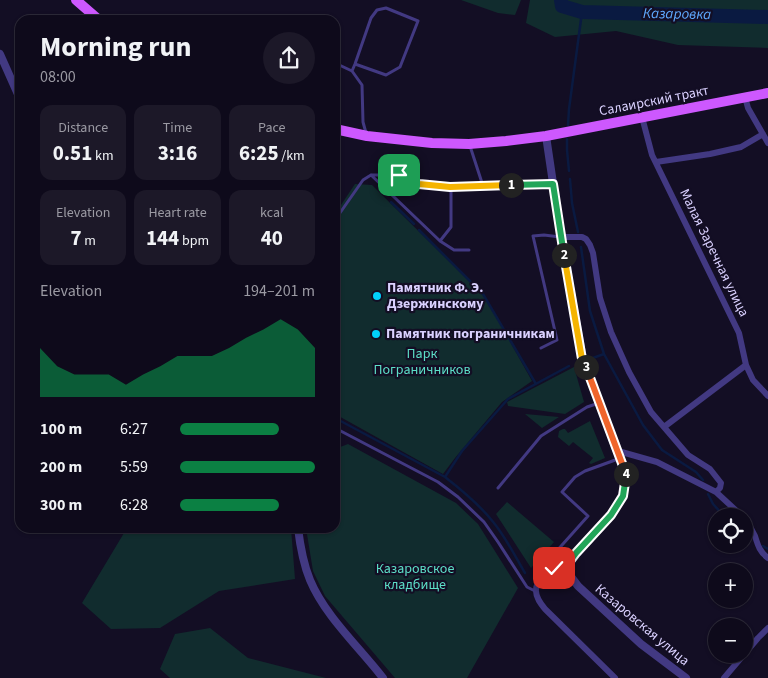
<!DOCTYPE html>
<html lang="en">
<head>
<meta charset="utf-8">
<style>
	:root { --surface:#0e0a1b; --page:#1c1828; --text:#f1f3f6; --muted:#9b9aa3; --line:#2e2b3a; --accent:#0b8043 }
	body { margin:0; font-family:"Source Sans 3",sans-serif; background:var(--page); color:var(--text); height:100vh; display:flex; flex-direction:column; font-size:19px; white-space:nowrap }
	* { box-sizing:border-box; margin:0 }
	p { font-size:16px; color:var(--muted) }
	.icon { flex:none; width:28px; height:28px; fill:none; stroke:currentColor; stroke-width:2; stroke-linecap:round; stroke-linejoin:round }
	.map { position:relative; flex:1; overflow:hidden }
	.sheet { position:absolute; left:15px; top:15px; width:325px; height:518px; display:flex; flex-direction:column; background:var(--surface); border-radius:15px; box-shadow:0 1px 4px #0004,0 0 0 1px var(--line) }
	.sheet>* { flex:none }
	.controls { position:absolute; left:708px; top:508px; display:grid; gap:10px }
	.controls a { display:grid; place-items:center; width:45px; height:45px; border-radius:50%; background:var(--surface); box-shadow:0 1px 4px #0004,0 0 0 1px var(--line); font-size:25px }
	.pin { position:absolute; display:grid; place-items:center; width:42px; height:42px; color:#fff; margin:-21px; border-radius:10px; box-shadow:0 2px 8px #0006 }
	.km { position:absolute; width:25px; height:25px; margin:-12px; border-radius:50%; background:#222; color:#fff; font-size:14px; line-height:25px; text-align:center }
	.round { display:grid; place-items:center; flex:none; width:52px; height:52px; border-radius:26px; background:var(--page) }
	.head { display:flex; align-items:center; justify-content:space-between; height:85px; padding:0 25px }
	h1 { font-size:28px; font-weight:700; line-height:38px }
	.figures { display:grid; grid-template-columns:repeat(3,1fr); gap:8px; height:85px; padding:5px 25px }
	.figures div { display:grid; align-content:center; border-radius:12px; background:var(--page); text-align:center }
	.figures b { font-size:21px; font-weight:700 }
	.figures small { font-size:14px; font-weight:400 }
	.figures p { font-size:14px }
	.chart { height:140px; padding:10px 25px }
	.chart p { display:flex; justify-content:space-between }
	.chart svg { width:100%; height:90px; margin-top:5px; fill:var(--accent); opacity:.7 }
	ul { padding:0 25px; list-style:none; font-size:16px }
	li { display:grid; grid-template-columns:80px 60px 1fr; align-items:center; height:38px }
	li i { height:12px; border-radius:6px; background:var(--accent) }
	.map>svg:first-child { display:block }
</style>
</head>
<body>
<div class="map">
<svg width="768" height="678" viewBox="0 0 768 678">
	<rect width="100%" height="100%" fill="#130e24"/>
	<path fill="#112c2e" d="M461,0H521L515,15L498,13Z
		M530,0H768V48L678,45L616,31L555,37L526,23Z
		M355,184L372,185L485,297L532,381L502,402L455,458L443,474L335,414V214Z
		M574,367L584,402L565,414L508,406L507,402Z
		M525,414L559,417L542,428Z
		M590,421L605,458L591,464L589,463L593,458L573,442L569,446L558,437L559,431L563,429H565L568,433Z
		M348,444L456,503L478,524L518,588L467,678H395L325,596L313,571L306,528H335V449Z
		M507,502L554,542L531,568L496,514Z
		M127,528H291L295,579L219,591L160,628L111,629L82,603Z
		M210,628L248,658L326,678H170L160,669L175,634Z"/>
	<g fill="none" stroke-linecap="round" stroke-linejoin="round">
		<path stroke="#0a1a41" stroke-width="2.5" d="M568,125L569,109L582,12
			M567,139V150L569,171
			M570,179L572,203L578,232
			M391,202L414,224
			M419,230L483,294L536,384
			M581,247L590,311L604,354L643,425L662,450L696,472L703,480
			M590,359L604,354
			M335,418L445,477L462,451L508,399L569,366
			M445,477C463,491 480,505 494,523C506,538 515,556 525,573
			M708,494L713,504L724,516
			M744,533L749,538
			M763,546L768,549"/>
		<path stroke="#0a1a41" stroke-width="14" d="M561,0L562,6L582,12L768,17"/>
		<path stroke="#423982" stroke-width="3" d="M292,20L294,16L302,20
			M335,63L352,71L362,85L363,122L366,133
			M352,71L355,64L371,18L377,10L386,8L418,21L400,67L386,75L355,64
			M470,146L483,186
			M371,175L440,241L454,250H469
			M335,220L363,180L371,175H399L419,185L451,187L552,184
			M440,241L451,227V187
			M541,348L557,340L533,236L544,235L560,237
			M335,428L438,482L458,497L484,522L498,542L527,587L535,591
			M498,488L541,436L587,407L599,403
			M554,567V554L588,516L562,492L575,477L585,471L618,459"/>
		<path stroke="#423982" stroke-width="6" d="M745,97L748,108L768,143
			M642,117L652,155L739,333L746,365L753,380L768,396
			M656,162L710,154L741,147L763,134
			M561,237H582L586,239L590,245L593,253L600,298L611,332L629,372L651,412L688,455L710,469L721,483L720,488L716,492
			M664,427L746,365
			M618,451L657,462L716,492L742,516
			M744,517C748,523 752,530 755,536C758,546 760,552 768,558
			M568,566C564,566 559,566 556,567C548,570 535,582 536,591C536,598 541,604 545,609L615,678
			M724,678L758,638L768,628"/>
		<path stroke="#423982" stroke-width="8" d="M0,54L20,99
			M546,136L561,237L583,359L626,476L623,496L611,515L570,561L568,566L569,574L578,586L641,644L686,678
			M298,528C300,545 303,563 310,580C325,616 359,647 383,678"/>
		<path stroke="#cd58fe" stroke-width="10" d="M76,0L99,20
			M335,129L367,136L432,143L469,144L506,141L546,136L768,93"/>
	</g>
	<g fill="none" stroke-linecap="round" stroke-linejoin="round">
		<defs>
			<path id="split-1" d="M399,175L419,184L450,187L511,185"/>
			<path id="split-2" d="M511,185L553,184L564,255"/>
			<path id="split-3" d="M564,255L582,359L586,367"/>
			<path id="split-4" d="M586,367L626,474"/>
			<path id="split-5" d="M554,568L568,566L570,561L576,553L611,515L623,496L626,476V474"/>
		</defs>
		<use href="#split-1" stroke="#fff" stroke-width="10"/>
		<use href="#split-2" stroke="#fff" stroke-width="10"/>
		<use href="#split-3" stroke="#fff" stroke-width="10"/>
		<use href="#split-4" stroke="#fff" stroke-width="10"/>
		<use href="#split-5" stroke="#fff" stroke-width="10"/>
		<use href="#split-1" stroke="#f5b400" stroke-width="6"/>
		<use href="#split-2" stroke="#22a559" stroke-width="6"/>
		<use href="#split-3" stroke="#f5b400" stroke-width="6"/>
		<use href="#split-4" stroke="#f0652b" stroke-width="6"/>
		<use href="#split-5" stroke="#22a559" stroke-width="6"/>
	</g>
	<g fill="#01cffb" stroke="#130e24" stroke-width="2">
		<circle cx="377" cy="296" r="5"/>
		<circle cx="376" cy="334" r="5"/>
	</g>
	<g text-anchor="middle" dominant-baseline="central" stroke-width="4.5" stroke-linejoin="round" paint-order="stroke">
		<g font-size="14" fill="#dad1ff" stroke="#130e24">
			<text transform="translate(654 101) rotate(-11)">Салаирский тракт</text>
			<text transform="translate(714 253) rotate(64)">Малая Заречная улица</text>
			<text transform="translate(642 625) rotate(40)">Казаровская улица</text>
		</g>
		<g font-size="14" font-weight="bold" fill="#dad1ff" stroke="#130e24" text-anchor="start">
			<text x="387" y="288">Памятник Ф. Э.<tspan x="387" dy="16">Дзержинскому</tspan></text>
			<text x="386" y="334">Памятник пограничникам</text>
		</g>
		<g font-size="14" fill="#5ddfc8" stroke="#130e24">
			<text x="422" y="354">Парк<tspan x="422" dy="16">Пограничников</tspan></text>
			<text x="415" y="569">Казаровское<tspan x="415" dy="16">кладбище</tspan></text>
		</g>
		<g font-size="15" font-style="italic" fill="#5fa9fe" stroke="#130e24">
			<text transform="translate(677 14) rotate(1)">Казаровка</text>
		</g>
	</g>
</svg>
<div class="controls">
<a><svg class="icon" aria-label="locate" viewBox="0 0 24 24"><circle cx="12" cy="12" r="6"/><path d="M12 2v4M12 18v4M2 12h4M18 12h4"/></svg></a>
<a>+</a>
<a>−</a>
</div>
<div class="pin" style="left:399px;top:175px;background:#1e9e55"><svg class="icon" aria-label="arrive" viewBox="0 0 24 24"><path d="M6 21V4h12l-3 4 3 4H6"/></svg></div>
<div class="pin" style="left:554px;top:568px;background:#d93025"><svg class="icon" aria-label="check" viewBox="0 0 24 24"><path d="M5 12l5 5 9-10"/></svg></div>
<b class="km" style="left:511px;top:185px">1</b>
<b class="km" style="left:564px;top:255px">2</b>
<b class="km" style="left:586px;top:367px">3</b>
<b class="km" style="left:626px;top:474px">4</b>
<section class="sheet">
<div class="head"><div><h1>Morning run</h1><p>08:00</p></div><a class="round"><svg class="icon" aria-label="share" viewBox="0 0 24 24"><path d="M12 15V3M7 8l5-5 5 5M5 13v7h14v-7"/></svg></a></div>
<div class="figures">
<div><p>Distance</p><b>0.51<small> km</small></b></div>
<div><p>Time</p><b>3:16</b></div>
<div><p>Pace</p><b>6:25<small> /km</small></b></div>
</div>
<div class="figures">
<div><p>Elevation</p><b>7<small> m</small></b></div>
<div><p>Heart rate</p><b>144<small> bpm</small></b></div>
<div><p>kcal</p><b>40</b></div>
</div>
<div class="chart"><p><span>Elevation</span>194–201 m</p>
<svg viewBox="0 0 160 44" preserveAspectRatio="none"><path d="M0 44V20L10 29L20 33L30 33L40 33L50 38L60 33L70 29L80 24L90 24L100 24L110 20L120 15L130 11L140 6L150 11L160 20V44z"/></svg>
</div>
<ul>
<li><b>100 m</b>6:27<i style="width:73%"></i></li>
<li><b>200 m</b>5:59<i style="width:100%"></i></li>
<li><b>300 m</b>6:28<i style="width:73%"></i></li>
</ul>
</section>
</div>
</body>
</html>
